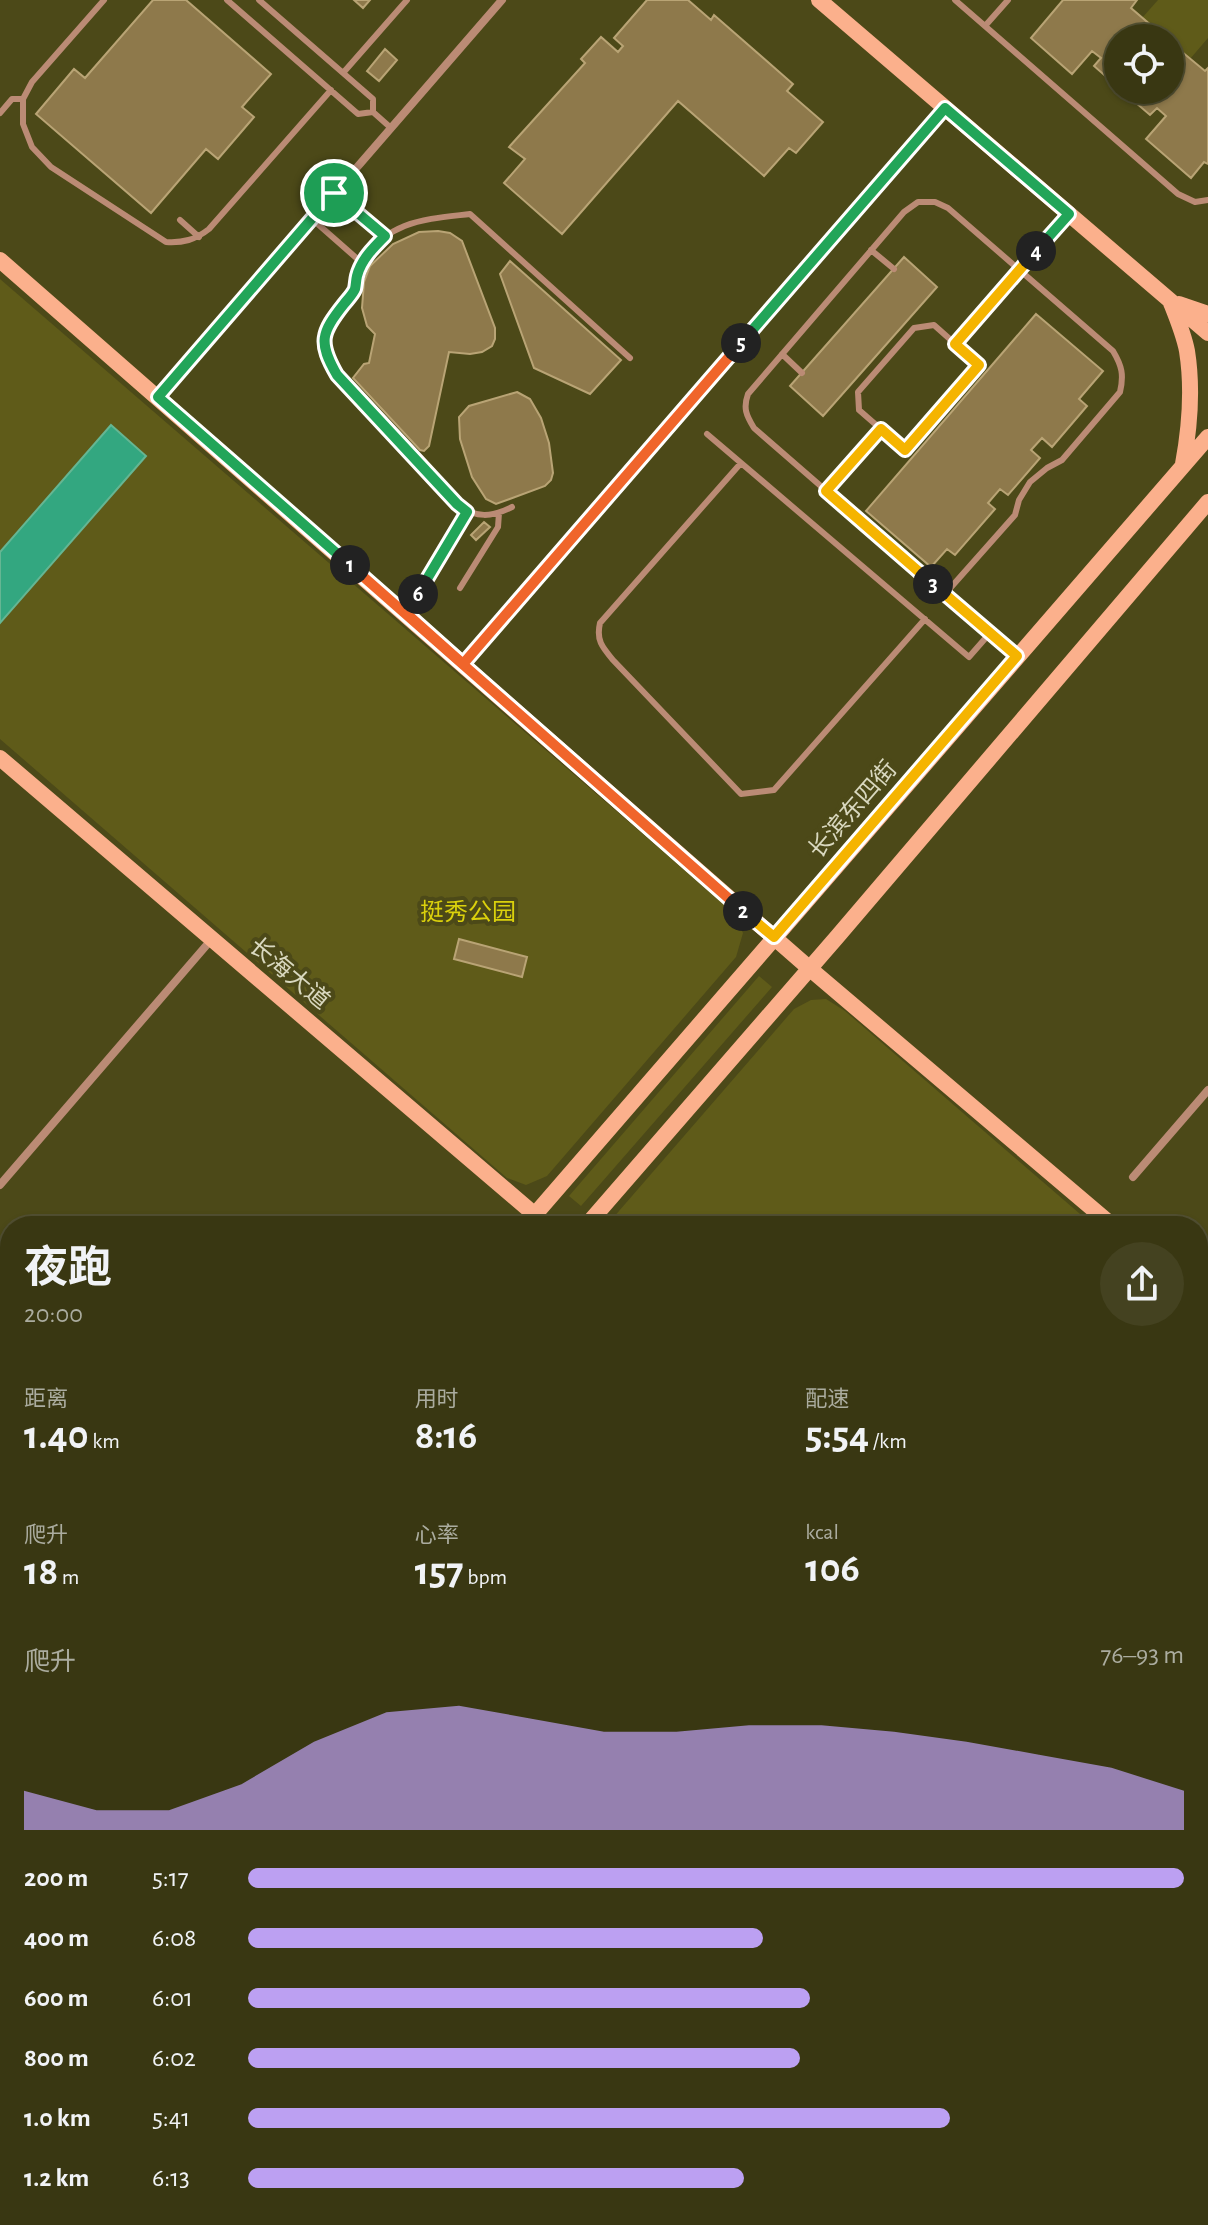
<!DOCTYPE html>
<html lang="zh">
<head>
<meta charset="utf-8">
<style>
	:root { --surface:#393712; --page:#444220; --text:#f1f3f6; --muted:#abac9f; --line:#535132; --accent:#bca0f2 }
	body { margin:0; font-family:"Alegreya Sans","Noto Sans SC",sans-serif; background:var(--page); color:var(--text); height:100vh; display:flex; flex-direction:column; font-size:30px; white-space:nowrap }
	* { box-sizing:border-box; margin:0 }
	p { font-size:26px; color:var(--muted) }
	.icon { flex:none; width:44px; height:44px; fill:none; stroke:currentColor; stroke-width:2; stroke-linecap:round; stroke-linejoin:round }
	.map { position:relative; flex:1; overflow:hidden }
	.sheet { position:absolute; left:0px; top:1216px; width:1208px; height:1010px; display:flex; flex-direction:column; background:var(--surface); border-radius:32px 32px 0 0; box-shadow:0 2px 6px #0004,0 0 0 2px var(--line) }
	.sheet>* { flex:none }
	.buttons { position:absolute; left:1104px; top:24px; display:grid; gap:16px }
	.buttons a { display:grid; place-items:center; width:80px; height:80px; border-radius:50%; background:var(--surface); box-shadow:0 2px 6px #0004,0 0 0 2px var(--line); font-size:40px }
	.pin { position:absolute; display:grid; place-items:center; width:68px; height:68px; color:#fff; margin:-34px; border:4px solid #fff; border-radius:50%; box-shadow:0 2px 8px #0007 }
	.km { position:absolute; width:40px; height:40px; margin:-20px; border-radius:50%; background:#222; color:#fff; font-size:22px; line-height:40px; text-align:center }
	.round { display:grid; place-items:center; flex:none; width:84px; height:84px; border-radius:42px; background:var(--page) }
	.overview { display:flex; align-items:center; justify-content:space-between; height:136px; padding:0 24px }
	h1 { font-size:44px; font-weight:700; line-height:60px }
	.stats { display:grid; grid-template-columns:repeat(3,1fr); gap:12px; height:136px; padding:8px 24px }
	.stats div { display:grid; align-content:center }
	.stats b { font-size:40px; font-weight:700 }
	.stats small { font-size:22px; font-weight:400 }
	.stats p { font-size:22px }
	.chart { height:224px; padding:16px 24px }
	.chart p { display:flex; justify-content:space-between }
	.chart svg { width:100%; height:144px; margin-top:8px; fill:var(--accent); opacity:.7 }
	ul { padding:0 24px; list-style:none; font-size:26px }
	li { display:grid; grid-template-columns:128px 96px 1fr; align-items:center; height:60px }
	li i { height:20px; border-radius:10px; background:var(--accent) }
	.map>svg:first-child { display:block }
</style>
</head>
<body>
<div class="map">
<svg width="1208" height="2225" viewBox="0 0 1208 2225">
	<rect width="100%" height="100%" fill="#4c4918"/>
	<path fill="#5f5b19" d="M1158,0H1208V38L1190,59L1170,42V38H1166L1142,18Z
		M0,279L731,910L743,933L736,957L547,1176L526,1185L507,1178L0,739Z
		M759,976L772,987L581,1206L569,1196Z
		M826,999L845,1011L1094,1226H606L794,1009L811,1000Z
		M1198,1316L1208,1324V1600L1198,1612Z
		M1208,1698V2225H755L763,2216H1198V1710Z"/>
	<path fill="#33a780" stroke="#65b693" stroke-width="2" d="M111,425L146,456L0,623V552Z
		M1208,1948V2225H1043L1025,2216H1198V1953Z
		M844,2216H962L959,2225H839Z"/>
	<path fill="#8e794b" stroke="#b9a475" stroke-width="2" d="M153,0H186L271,74L242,107L254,117L218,159L206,149L151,213L36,114L74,69L85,78Z
		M354,0H370L363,8Z
		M647,0H688L711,20L714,15L793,84L787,91L823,122L796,153L789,148L764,176L678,101L562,234L504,183L525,159L509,147L585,63L581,59L601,37L618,52L623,46L614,38Z
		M1063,0H1137L1131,8L1166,38H1118V87L1094,66L1101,58L1092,51L1072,74L1031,38Z
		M1170,42L1205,71L1208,68V164L1204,162L1191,178L1146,139L1166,116L1157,108L1150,115L1121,90H1170Z
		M385,49L397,60L379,81L367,71Z
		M438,231L450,233L462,241L495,328V339L492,346L482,352L470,354L449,352L429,446L424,451L420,450L353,378L364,364L369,363L375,334L367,326L362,308L364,282L370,266L393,244L419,232Z
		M904,257L937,287L823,416L790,386Z
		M510,261L621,360L590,394L534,368L500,274Z
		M1036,314L1103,371L1079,399L1087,406L1052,447L1042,438L1031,450L1040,458L1008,495L1000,489L988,503L995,509L955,555L947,549L931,567L866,511Z
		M517,392L530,399L541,418L549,443L553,473L551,480L545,486L496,504L486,499L472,477L460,439L459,417L469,406Z
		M484,522L490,527L476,540L471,535Z
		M459,939L527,957L522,977L454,959Z"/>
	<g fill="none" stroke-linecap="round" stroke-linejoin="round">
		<path stroke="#bb8b75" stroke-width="6" d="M104,0L32,82L23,99V124L32,147L51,167L166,242C183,243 195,240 209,229L331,90
			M227,0L358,114L373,112L391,128
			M259,0L373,99V112
			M955,0L1178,194L1195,202L1208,200
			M985,26L1008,0
			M343,73L407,0
			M0,113L12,99H23
			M334,193L385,236
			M918,202H935L948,208L1113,351C1122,366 1124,375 1120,392L1062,460L1047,468L1030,482L1019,500L1015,515L945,594L754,428C746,415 743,408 748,394L904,212Z
			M312,219L362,263
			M180,220L199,237
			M871,250L894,269
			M934,325L979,365L905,450L859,410L858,392L914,328Z
			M955,344L1066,216
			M782,354L802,373
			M707,434L969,657L990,633
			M741,463L600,623C596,640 602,647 613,660L741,794L774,790L925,619
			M826,491L881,429
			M512,507C492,517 476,519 457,504L337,375C311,330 330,329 353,293C358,285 357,273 362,264C386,220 427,219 470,214L630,358
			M460,588L498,527L499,513
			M945,594L1017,656
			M407,614L467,512"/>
		<path stroke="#bb8b75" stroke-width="8" d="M158,397L502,0
			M463,664L945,108
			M1133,1177L1208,1090
			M0,1185L211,940
			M220,2225L228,2216"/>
		<path stroke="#fbb08c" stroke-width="16" d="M819,0L1208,333
			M0,260L809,968L1113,1226
			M1171,303C1177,318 1184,335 1187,351C1193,389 1190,426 1183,464
			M1179,304L1208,314
			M0,758L548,1226
			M525,1226L1208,437
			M586,1226L837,937L1208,502
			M1198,1298L1208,1306
			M1198,1628L1208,1616
			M1198,1658L1208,1647
			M1198,1796L1208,1805
			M0,1832L10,1822
			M0,1856L10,1865
			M0,1892L10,1881
			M380,2216L390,2225
			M411,2216L422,2225
			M679,2225L687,2216
			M710,2225L718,2216"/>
	</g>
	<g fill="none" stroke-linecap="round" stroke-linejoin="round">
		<defs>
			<path id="split-1" d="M334,193L158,397L350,565"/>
			<path id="split-2" d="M350,565L743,911"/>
			<path id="split-3" d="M743,911L774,937L1017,656L933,584"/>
			<path id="split-4" d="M933,584L826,491L881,429L905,450L979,365L955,344L1036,251"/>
			<path id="split-5" d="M741,343L945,108L1069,214L1036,251"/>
			<path id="split-6" d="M418,594L407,614L463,664L741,343"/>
			<path id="split-7" d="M334,193L385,236C373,248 361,260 357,276C356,280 356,285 355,289C353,294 348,299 344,304C321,333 318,342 337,375L457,504L467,512L418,594"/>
		</defs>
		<use href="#split-1" stroke="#fff" stroke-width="16"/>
		<use href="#split-2" stroke="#fff" stroke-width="16"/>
		<use href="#split-3" stroke="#fff" stroke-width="16"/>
		<use href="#split-4" stroke="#fff" stroke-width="16"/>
		<use href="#split-5" stroke="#fff" stroke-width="16"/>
		<use href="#split-6" stroke="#fff" stroke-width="16"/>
		<use href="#split-7" stroke="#fff" stroke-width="16"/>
		<use href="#split-1" stroke="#22a559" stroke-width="10"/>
		<use href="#split-2" stroke="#f0652b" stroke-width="10"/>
		<use href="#split-3" stroke="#f5b400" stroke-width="10"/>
		<use href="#split-4" stroke="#f5b400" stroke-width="10"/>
		<use href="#split-5" stroke="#22a559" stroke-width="10"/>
		<use href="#split-6" stroke="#f0652b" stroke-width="10"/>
		<use href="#split-7" stroke="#22a559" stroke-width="10"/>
	</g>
	<g text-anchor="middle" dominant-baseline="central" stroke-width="8" stroke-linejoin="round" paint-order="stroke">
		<g font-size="24" fill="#d9d8bf" stroke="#4c4918">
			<text transform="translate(853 810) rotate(-49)">长滨东四街</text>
			<text transform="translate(289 974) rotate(40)">长海大道</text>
		</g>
		<g font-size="24" fill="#dbd10c" stroke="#4c4918">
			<text x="468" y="913">挺秀公园</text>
		</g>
	</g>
</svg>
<div class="buttons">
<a><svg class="icon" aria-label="locate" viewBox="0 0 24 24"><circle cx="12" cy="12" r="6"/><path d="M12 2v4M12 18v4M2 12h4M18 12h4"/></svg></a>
</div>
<div class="pin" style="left:334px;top:193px;background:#1e9e55"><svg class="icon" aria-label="arrive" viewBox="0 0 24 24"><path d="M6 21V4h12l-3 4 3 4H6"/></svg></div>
<b class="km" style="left:350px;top:565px">1</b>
<b class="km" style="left:743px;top:911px">2</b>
<b class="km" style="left:933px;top:584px">3</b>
<b class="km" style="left:1036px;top:251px">4</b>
<b class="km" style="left:741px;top:343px">5</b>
<b class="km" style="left:418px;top:594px">6</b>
<section class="sheet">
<div class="overview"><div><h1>夜跑</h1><p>20:00</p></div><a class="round"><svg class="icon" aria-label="share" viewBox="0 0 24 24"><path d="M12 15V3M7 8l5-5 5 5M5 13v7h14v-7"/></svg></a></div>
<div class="stats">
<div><p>距离</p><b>1.40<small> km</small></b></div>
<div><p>用时</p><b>8:16</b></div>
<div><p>配速</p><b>5:54<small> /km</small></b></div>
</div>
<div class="stats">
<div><p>爬升</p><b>18<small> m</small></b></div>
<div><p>心率</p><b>157<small> bpm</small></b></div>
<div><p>kcal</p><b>106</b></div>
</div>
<div class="chart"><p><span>爬升</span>76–93 m</p>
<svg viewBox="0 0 160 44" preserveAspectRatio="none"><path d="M0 44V32L10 38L20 38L30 30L40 17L50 8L60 6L70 10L80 14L90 14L100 12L110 12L120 14L130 17L140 21L150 25L160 32V44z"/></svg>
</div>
<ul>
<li><b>200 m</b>5:17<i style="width:100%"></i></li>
<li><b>400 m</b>6:08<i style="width:55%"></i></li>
<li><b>600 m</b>6:01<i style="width:60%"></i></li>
<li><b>800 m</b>6:02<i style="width:59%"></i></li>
<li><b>1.0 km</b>5:41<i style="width:75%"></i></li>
<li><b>1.2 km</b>6:13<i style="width:53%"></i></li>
</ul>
</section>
</div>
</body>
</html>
